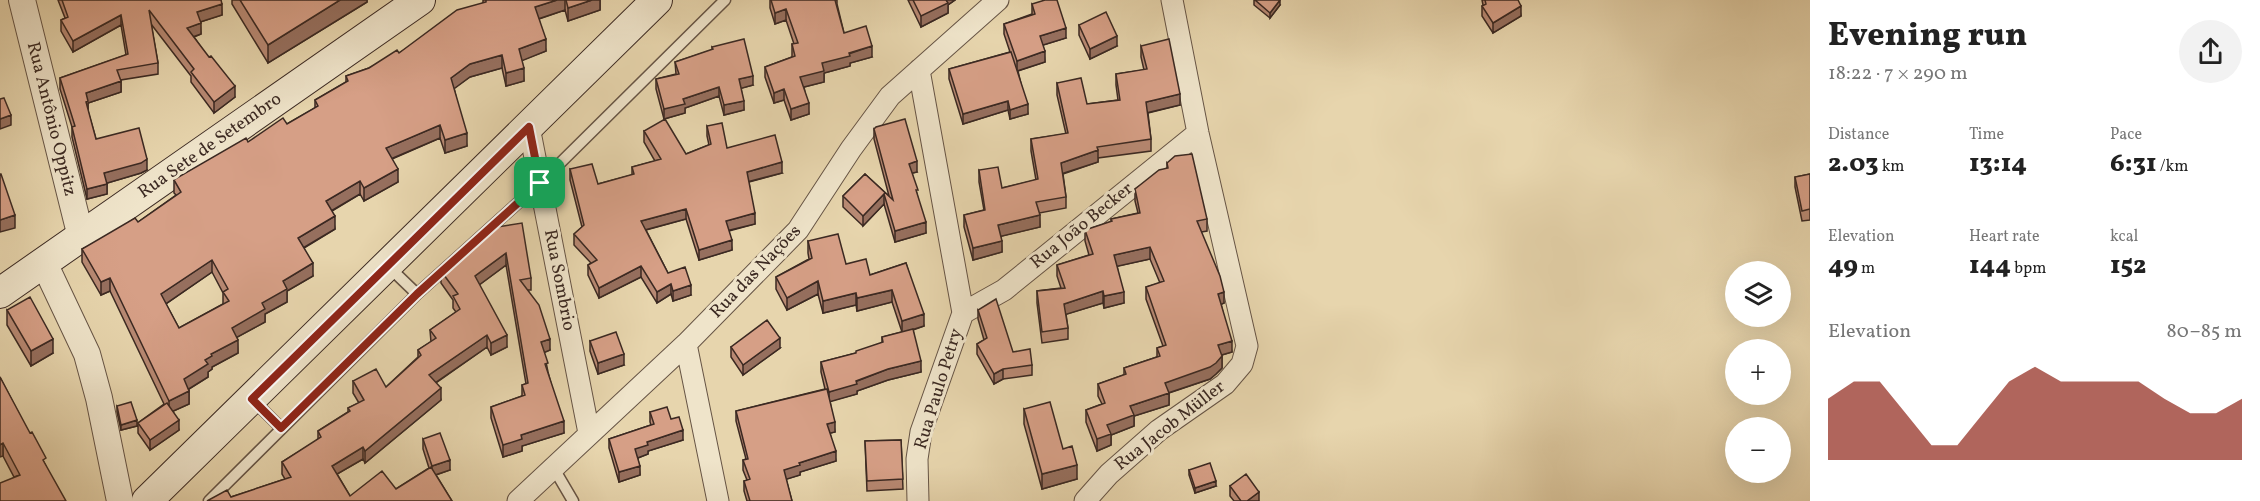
<!DOCTYPE html>
<html lang="en">
<head>
<meta charset="utf-8">
<style>
	:root { --surface:#fff; --page:#f2f2f2; --text:#222; --muted:#767676; --accent:#8f2418 }
	body { margin:0; font-family:Vollkorn,serif; background:var(--page); color:var(--text); height:100vh; display:flex; flex-direction:column; font-size:22px; white-space:nowrap }
	* { box-sizing:border-box; margin:0 }
	p { font-size:20px; color:var(--muted) }
	.icon { flex:none; width:33px; height:33px; fill:none; stroke:currentColor; stroke-width:2; stroke-linecap:round; stroke-linejoin:round }
	.map { position:relative; flex:1; overflow:hidden }
	.side { display:flex; flex-direction:column; background:var(--surface); width:450px }
	.side>* { flex:none }
	.controls { position:absolute; left:1725px; top:261px; display:grid; gap:12px }
	.controls a { display:grid; place-items:center; width:66px; height:66px; border-radius:50%; background:var(--surface); box-shadow:0 6px 24px #0002; font-size:30px }
	.pin { position:absolute; display:grid; place-items:center; width:51px; height:51px; color:#fff; margin:-26px; border-radius:12px; box-shadow:0 3px 9px #0006 }
	.round { display:grid; place-items:center; flex:none; width:63px; height:63px; border-radius:32px; background:var(--page) }
	.summary { display:flex; align-items:center; justify-content:space-between; height:102px; padding:0 18px }
	h1 { font-size:33px; font-weight:800; line-height:45px }
	.stats { display:grid; grid-template-columns:repeat(3,1fr); gap:9px; height:102px; padding:6px 18px }
	.stats div { display:grid; align-content:center }
	.stats b { font-size:26px; font-weight:800 }
	.stats small { font-size:16px; font-weight:400 }
	.stats p { font-size:16px }
	.chart { height:168px; padding:12px 18px }
	.chart p { display:flex; justify-content:space-between }
	.chart svg { width:100%; height:108px; margin-top:6px; fill:var(--accent); opacity:.7 }
	main { display:flex; flex:1; min-height:0 }
	.map>svg:first-child { display:block }
</style>
</head>
<body>
<main>
<div class="map">
<svg width="1810" height="501" viewBox="0 0 1810 501">
	<rect width="100%" height="100%" fill="#e7d5ad"/>
	<filter id="stains"><feTurbulence type="fractalNoise" baseFrequency=".00333" numOctaves="4"/><feColorMatrix values="0 0 0 0 .2 0 0 0 0 .09 0 0 0 0 .02 0 0 0 .5 -.17"/></filter>
	<radialGradient id="worn" r=".72"><stop offset=".6" stop-color="#630" stop-opacity="0"/><stop offset="1" stop-color="#630" stop-opacity=".3"/></radialGradient>
	<g fill="none" stroke-linecap="round" stroke-linejoin="round">
		<defs>
			<path id="service" d="M389,267L417,294
				M252,399L281,428
				M553,467L573,501
				M209,501L417,294L540,183L725,0"/>
			<path id="minor" d="M529,127L589,433
				M963,313L1004,290L1198,133
				M686,344L718,501
				M518,501L686,344L798,230L851,149L890,96L998,0
				M918,501L917,459L921,432L963,313L919,70
				M1085,501L1109,474L1159,430L1225,384L1242,364L1247,346L1198,133L1172,0"/>
			<path id="tertiary" d="M22,0L81,237
				M44,263L87,354L99,398L120,501"/>
			<path id="secondary" d="M0,293L420,0
				M147,501L657,0"/>
		</defs>
		<use href="#service" stroke="#665445" stroke-width="13"/>
		<use href="#minor" stroke="#665445" stroke-width="23"/>
		<use href="#tertiary" stroke="#665445" stroke-width="28"/>
		<use href="#secondary" stroke="#3b2922" stroke-width="32"/>
		<use href="#service" stroke="#efe4ca" stroke-width="10"/>
		<use href="#minor" stroke="#efe4ca" stroke-width="21"/>
		<use href="#tertiary" stroke="#efe4ca" stroke-width="26"/>
		<use href="#secondary" stroke="#efe4ca" stroke-width="30"/>
	</g>
	<path fill="#b88973" stroke="#3b2922" stroke-width="1.5" fill-rule="evenodd" d="M58,0H221L222,15L200,22L201,34L194,37L235,97L214,113L191,82V76L151,24L158,63V74L121,80V92L88,103V111L96,139L147,170L141,173L107,183V194L87,199L72,137V127L60,89V78L126,55L121,25L73,52L61,31V20L65,18Z
		M232,0H367V2L268,63L232,4Z
		M483,0H600V10L568,21L565,10L539,19L546,51L522,60L524,81L506,86L502,68L470,77L454,88L467,146L445,153L440,138L392,159L398,182L364,201L360,194L332,211L335,229L304,248L313,276L287,291V302L265,314V322L237,337L238,353L212,367V369L208,372V377L189,389V404L173,411L179,430L150,450L138,433V423L164,404L110,291L101,295L82,262V249L138,222L176,195L174,193V180L248,142L287,124L315,108V100L346,82V76L369,68L399,53L483,3ZM212,272L223,293V304L179,328L166,304Z
		M770,0H837V4L844,33L872,57L850,63V66L824,73V82L804,87L809,114L791,120L784,100L774,103L765,77V67L792,57V44H794L786,20L775,24L770,8Z
		M908,0H955L948,5V13L921,27Z
		M1254,0L1280,5L1270,18L1254,5Z
		M1482,0H1518L1521,16L1493,33L1482,16V6L1483,5Z
		M1032,4L1066,38L1043,45L1045,62L1018,71L1028,114L1010,119L1008,110L963,124L949,79V69L1010,52L1004,34V24L1032,14Z
		M1079,25L1117,46L1090,59L1079,35Z
		M1141,46L1180,105L1148,113L1151,139V151L1098,158V162L1063,174L1066,197V208L1039,213L1040,227L1001,236L1002,252L973,260L964,227V215L984,210L979,182V170L1002,188L1036,180L1031,151V139L1066,134L1057,95V83L1087,104L1118,100L1116,85V74L1144,70L1141,57Z
		M712,47L753,85L741,88L744,110L724,115L719,96L685,108V113L664,119L656,89V79L676,74L675,62L712,50Z
		M707,126L727,148L782,173L749,182L755,224L729,231L732,250L699,260L686,219L646,230L668,273L691,295L673,301L671,294L657,303L641,277L599,298L588,275V265L591,263L574,245V234L582,227L570,180V169L598,184L632,175V167L655,161L644,142V131L686,154L709,145L707,136Z
		M874,129L917,172L912,173L926,233L895,242L884,204L863,226L843,207V196L865,174L889,196L874,139Z
		M1167,163L1207,219V231L1201,232L1224,303L1221,304L1232,352L1222,355V368L1216,374L1210,379L1169,393V405L1134,416V426L1111,435V445L1097,451L1086,422V410L1102,404L1098,396V384L1124,375V368L1157,357V348L1163,346L1146,299V287L1160,283L1150,259L1117,266L1124,303L1104,308L1103,303L1066,314L1068,328V339L1042,343L1037,303V291L1061,288L1057,276V265L1089,255L1085,241V230L1111,222V219L1138,213L1135,201V189L1167,168Z
		M1810,174V220L1802,221L1795,187V177Z
		M491,228L531,278V290H528L550,350L544,352L548,372L564,433L522,446V451L503,457L491,418V407L522,396V385L526,384L506,265L479,285L507,347L491,355L487,347L436,383L441,400L365,463L363,459L337,474L350,496L396,489L429,468L423,449V439L450,470L436,475L452,501L231,497L285,479L282,474V462L318,440V431L348,412V408L359,403L353,393V381L386,387L418,357V350L431,342L430,330L456,312L453,308V300L441,283V271L463,257Z
		M808,241L846,264L870,275L906,263L924,326L913,330L921,372L888,380L857,391V394L830,401L835,432L830,433L836,461L800,472V475L786,479L792,501H747L744,491V481L747,480L743,470V460L746,459L736,421V411L825,389L821,372V362L856,353L882,343V337L902,332L892,302L857,311L856,305L823,313L818,294L787,310L776,289V277L809,259L808,253Z
		M7,310L53,353L31,366L7,325Z
		M978,310L1013,352L1032,365V375L1003,379L994,384L977,354V344L984,340L978,319Z
		M590,341L624,365L598,374L590,351Z
		M731,347L780,348L743,375L731,357Z
		M0,377L46,466L14,477L3,456Z
		M117,406L137,426L121,430L117,412Z
		M1024,409L1063,449L1077,479L1042,489L1024,424Z
		M650,412L671,419L683,440L648,451V454L638,458L640,475L619,482L609,448V439L651,425L650,422Z
		M901,440L903,489L867,491L865,441Z
		M1189,470L1216,486L1195,493L1189,475Z
		M1230,486L1259,501H1234L1230,496Z"/>
	<path fill="#966f5e" stroke="#3b2922" stroke-width="1.5" d="M340,0H367V2L268,63V45Z
		M557,0H565V10L535,20V7Z
		M592,0H600V10L568,21V8Z
		M945,0H955L948,5V13L921,27V16Z
		M1280,0V5L1270,18V13Z
		M222,4V15L197,23V12Z
		M1521,6V16L1493,33V23Z
		M786,9V20L775,24V13Z
		M121,15V25L73,52V41Z
		M201,23V34L187,39V28Z
		M1066,28V38L1040,46V36Z
		M1117,36V46L1090,59V49Z
		M546,39V51L519,62V49Z
		M872,46V57L850,63V66L824,73V82L800,88V77L822,63Z
		M1045,51V62L1017,71V61Z
		M502,55V68L470,77L451,91V78L470,64Z
		M524,68V81L506,86V73Z
		M753,76V85L739,89V79Z
		M121,81V92L88,103V111L86,112V93Z
		M235,86V97L214,113V102Z
		M719,87V96L685,108V113L664,119V109L683,99Z
		M784,89V100L774,103V93Z
		M1180,94V105L1146,113V102Z
		M744,101V110L724,115V105Z
		M1008,101V110L963,124V114Z
		M809,103V114L791,120V109Z
		M1028,104V114L1010,119V110Z
		M11,115V125L0,129V119Z
		M440,125V138L386,161V148Z
		M467,133V146L445,153V140Z
		M1098,150V162L1061,174V163Z
		M147,159V170L141,173L104,184V173Z
		M917,161V172L909,174V164Z
		M782,162V173L747,182V172Z
		M398,169V182L364,201V188Z
		M360,181V194L326,214V201Z
		M107,184V194L87,199V189Z
		M884,194V204L863,226V216Z
		M686,209V219L641,231V221Z
		M755,213V224L726,231V221Z
		M15,215V228L0,232V220Z
		M1040,215V227L998,237V225Z
		M335,216V229L298,251V238Z
		M926,222V233L895,242V231Z
		M732,240V250L699,260V250Z
		M1002,241V252L973,260V248Z
		M1150,247V259L1114,267V255Z
		M506,253V265L475,288V276Z
		M212,260V272L161,307V294Z
		M313,263V276L287,291V302L265,314V322L232,340V328L262,303L283,281Z
		M641,266V277L599,298V288Z
		M110,278V291L101,295V282Z
		M818,281V294L787,310V298Z
		M671,284V294L657,303V292Z
		M691,285V295L673,301V291Z
		M892,290V302L857,311V298Z
		M1103,291V303L1064,315V304Z
		M1124,292V303L1104,308V296Z
		M1224,292V303L1218,306V294Z
		M856,293V305L823,313V301Z
		M924,314V326L902,333V321Z
		M487,335V347L429,387V375Z
		M507,335V347L491,355V343Z
		M780,338V348L743,375V365Z
		M53,339V353L31,366V351Z
		M550,339V350L541,354V342Z
		M238,340V353L212,367V369L208,372V377L184,392V379L211,354Z
		M1232,341V352L1218,356V345Z
		M624,354V365L598,374V363Z
		M1222,356V368L1216,374L1210,379L1165,394V383Z
		M921,361V372L888,380L857,391V394L829,402V392L888,369Z
		M1003,369V379L994,384V374Z
		M441,388V400L365,463V451Z
		M189,391V404L169,413V401Z
		M1169,393V405L1134,416V426L1111,435V445L1097,451V439L1107,425L1130,406Z
		M137,420V426L121,430V425Z
		M179,420V430L150,450V440Z
		M564,421V433L522,446V451L503,457V445L521,435Z
		M835,422V432L827,434V424Z
		M683,430V440L648,451V454L635,459V449L647,442Z
		M3,443V456L0,457V445Z
		M363,447V459L332,477V466Z
		M836,451V461L800,472V475L784,480V470L799,463Z
		M450,460V470L432,476V466Z
		M1077,465V479L1042,489V474Z
		M640,466V475L619,482V472Z
		M1216,481V486L1195,493V488Z
		M1259,492V501H1247Z"/>
	<path fill="#d69f86" stroke="#3b2922" stroke-width="1.5" fill-rule="evenodd" d="M62,0H221L222,4L197,12L201,23L187,28L209,57L211,56L235,86L214,102L191,72L194,69L149,10L158,63L117,70L121,81L86,93L88,101L86,102L96,139L139,128L147,159L141,163L104,173L107,184L87,189L72,127L75,126L60,78L128,54L121,15L73,41L61,20L68,17Z
		M240,0H340L268,45Z
		M486,0H557L535,7L546,39L519,49L524,68L506,73L502,55L470,64L451,78L467,133L445,140L440,125L386,148L398,169L364,188L360,181L326,201L335,216L298,238L313,263L283,281L287,289L262,303L265,309L232,328L238,340L211,354L212,356L205,360L208,364L184,379L189,391L169,401L110,278L101,282L82,249L135,218L138,222L181,192L174,180L175,179L246,138L248,142L283,118L287,124L318,106L315,100L348,81L346,76L369,68L397,50L399,53L457,10L486,2ZM212,260L228,289L223,292L229,301L179,328L161,294Z
		M566,0H592L568,8Z
		M771,0H835L844,33L866,26L872,46L849,53L850,56L822,63L824,71L800,77L809,103L791,109L784,89L774,93L765,67L795,56L792,44L798,43L786,9L775,13Z
		M913,0H946L948,3L921,16Z
		M1045,0H1057L1066,28L1040,36L1045,51L1017,61L1004,24L1035,14L1032,4Z
		M1255,0H1280L1270,13Z
		M1485,0H1518L1521,6L1493,23L1482,6L1486,4Z
		M1106,12L1117,36L1090,49L1079,25Z
		M744,39L753,76L739,79L744,101L724,105L719,87L683,99L685,104L664,109L656,79L679,74L675,62L713,49L712,47Z
		M1169,39L1180,94L1146,102L1151,139L1097,147L1098,150L1061,163L1066,197L1036,202L1040,215L998,225L1002,241L973,248L964,215L985,210L979,170L998,167L1002,188L1038,179L1031,139L1068,133L1057,83L1081,78L1087,104L1120,100L1116,74L1147,69L1141,46Z
		M1011,52L1028,104L1010,110L1008,101L963,114L949,69Z
		M4,98L11,115L0,119V99Z
		M665,119L686,154L711,144L707,126L722,123L727,148L775,135L782,162L747,172L755,213L726,221L732,240L699,250L686,209L641,221L668,273L685,267L691,285L673,291L671,284L657,292L641,266L599,288L588,265L597,260L574,234L584,225L570,169L592,164L598,184L634,174L632,167L661,159L644,131Z
		M905,119L917,161L909,164L918,190H916L926,222L895,231L884,194L863,216L843,196L865,174L893,200L874,129L876,127Z
		M1192,154L1207,219L1197,221L1220,276L1224,292L1218,294L1232,341L1218,345L1222,356L1216,363L1210,367L1165,383L1169,393L1130,406L1134,415L1107,425L1111,434L1097,439L1086,410L1105,403L1098,384L1126,374L1124,368L1160,356L1157,348L1166,345L1146,287L1164,281L1150,247L1114,255L1124,292L1104,296L1103,291L1064,304L1068,328L1042,332L1037,291L1065,288L1057,265L1093,254L1085,230L1112,221L1111,219L1140,213L1135,189L1159,170L1168,168L1167,163L1175,156Z
		M0,174H1L15,215L0,220Z
		M1810,174V209L1802,211L1795,177Z
		M522,223L531,278L520,280L539,305L550,339L541,342L548,363L545,364L564,421L521,435L522,439L503,445L491,407L525,395L522,385L528,383L506,253L475,276L507,335L491,343L487,335L429,375L441,388L365,451L363,447L332,466L350,496L382,471L396,489L431,467L452,501H207L227,490L231,497L291,477L282,462L321,437L318,431L350,411L348,408L364,400L353,381L376,369L386,387L421,355L418,350L436,338L430,330L460,309L453,296L458,294L441,271L461,253L463,257L491,228Z
		M838,234L846,264L866,259L870,275L906,263L924,314L902,321L892,290L857,298L856,293L823,301L818,281L787,298L776,277L812,258L808,241Z
		M30,297L53,339L31,351L7,310Z
		M996,299L1013,352L1030,349L1032,365L1003,369L994,374L977,344L987,338L978,310Z
		M767,320L780,338L743,365L731,347Z
		M913,329L921,361L888,369L856,381L857,384L829,392L821,362L856,353V351L883,342L882,337Z
		M616,332L624,354L598,363L590,341Z
		M0,377L30,433L32,432L46,458L43,460L66,501H0V483L20,475L3,443L0,445Z
		M827,389L835,422L827,424L836,451L799,463L800,465L784,470L792,501H750L744,481L750,479L743,460L748,459L736,411Z
		M131,402L137,420L121,425L117,406Z
		M1050,402L1063,449L1072,446L1077,465L1042,474L1024,409Z
		M167,403L179,420L150,440L138,423Z
		M667,407L671,419L679,417L683,430L647,442L648,445L635,449L640,466L619,472L609,439L654,424L650,412Z
		M440,433L450,460L432,466L423,439Z
		M901,440L903,479L867,481L865,441Z
		M1210,463L1216,481L1195,488L1189,470Z
		M1246,474L1259,492L1247,501H1241L1230,486Z"/>
	<g fill="none" stroke-linecap="round" stroke-linejoin="round">
		<defs>
			<path id="route" d="M529,127L540,183L417,294L281,428L252,399Z"/>
		</defs>
		<use href="#route" stroke="#fff" stroke-width="12"/>
		<use href="#route" stroke="#8f2418" stroke-width="8"/>
	</g>
	<g text-anchor="middle" dominant-baseline="central" stroke-width="6" stroke-linejoin="round" paint-order="stroke">
		<g font-size="18" fill="#3b2922" stroke="#efe4ca">
			<text transform="translate(51 119) rotate(76)">Rua Antônio Oppitz</text>
			<text transform="translate(210 146) rotate(-35)">Rua Sete de Setembro</text>
			<text transform="translate(1082 226) rotate(-39)">Rua João Becker</text>
			<text transform="translate(756 272) rotate(-46)">Rua das Nações</text>
			<text transform="translate(559 280) rotate(79)">Rua Sombrio</text>
			<text transform="translate(939 389) rotate(-73)">Rua Paulo Petry</text>
			<text transform="translate(1170 426) rotate(-38)">Rua Jacob Müller</text>
		</g>
	</g>
	<rect width="100%" height="100%" filter="url(#stains)"/>
	<rect width="100%" height="100%" fill="url(#worn)"/>
</svg>
<div class="controls">
<a><svg class="icon" aria-label="layers" viewBox="0 0 24 24"><path d="M12 4l9 5-9 5-9-5zM3 14l9 5 9-5"/></svg></a>
<a>+</a>
<a>−</a>
</div>
<div class="pin" style="left:540px;top:183px;background:#1e9e55"><svg class="icon" aria-label="arrive" viewBox="0 0 24 24"><path d="M6 21V4h12l-3 4 3 4H6"/></svg></div>
</div>
<section class="side">
<div class="summary"><div><h1>Evening run</h1><p>18:22 · 7 × 290 m</p></div><a class="round"><svg class="icon" aria-label="share" viewBox="0 0 24 24"><path d="M12 15V3M7 8l5-5 5 5M5 13v7h14v-7"/></svg></a></div>
<div class="stats">
<div><p>Distance</p><b>2.03<small> km</small></b></div>
<div><p>Time</p><b>13:14</b></div>
<div><p>Pace</p><b>6:31<small> /km</small></b></div>
</div>
<div class="stats">
<div><p>Elevation</p><b>49<small> m</small></b></div>
<div><p>Heart rate</p><b>144<small> bpm</small></b></div>
<div><p>kcal</p><b>152</b></div>
</div>
<div class="chart"><p><span>Elevation</span>80–85 m</p>
<svg viewBox="0 0 160 44" preserveAspectRatio="none"><path d="M0 44V19L10 12L20 12L30 25L40 38L50 38L60 25L70 12L80 6L90 12L100 12L110 12L120 12L130 19L140 25L150 25L160 19V44z"/></svg>
</div>
</section>
</main>
</body>
</html>
